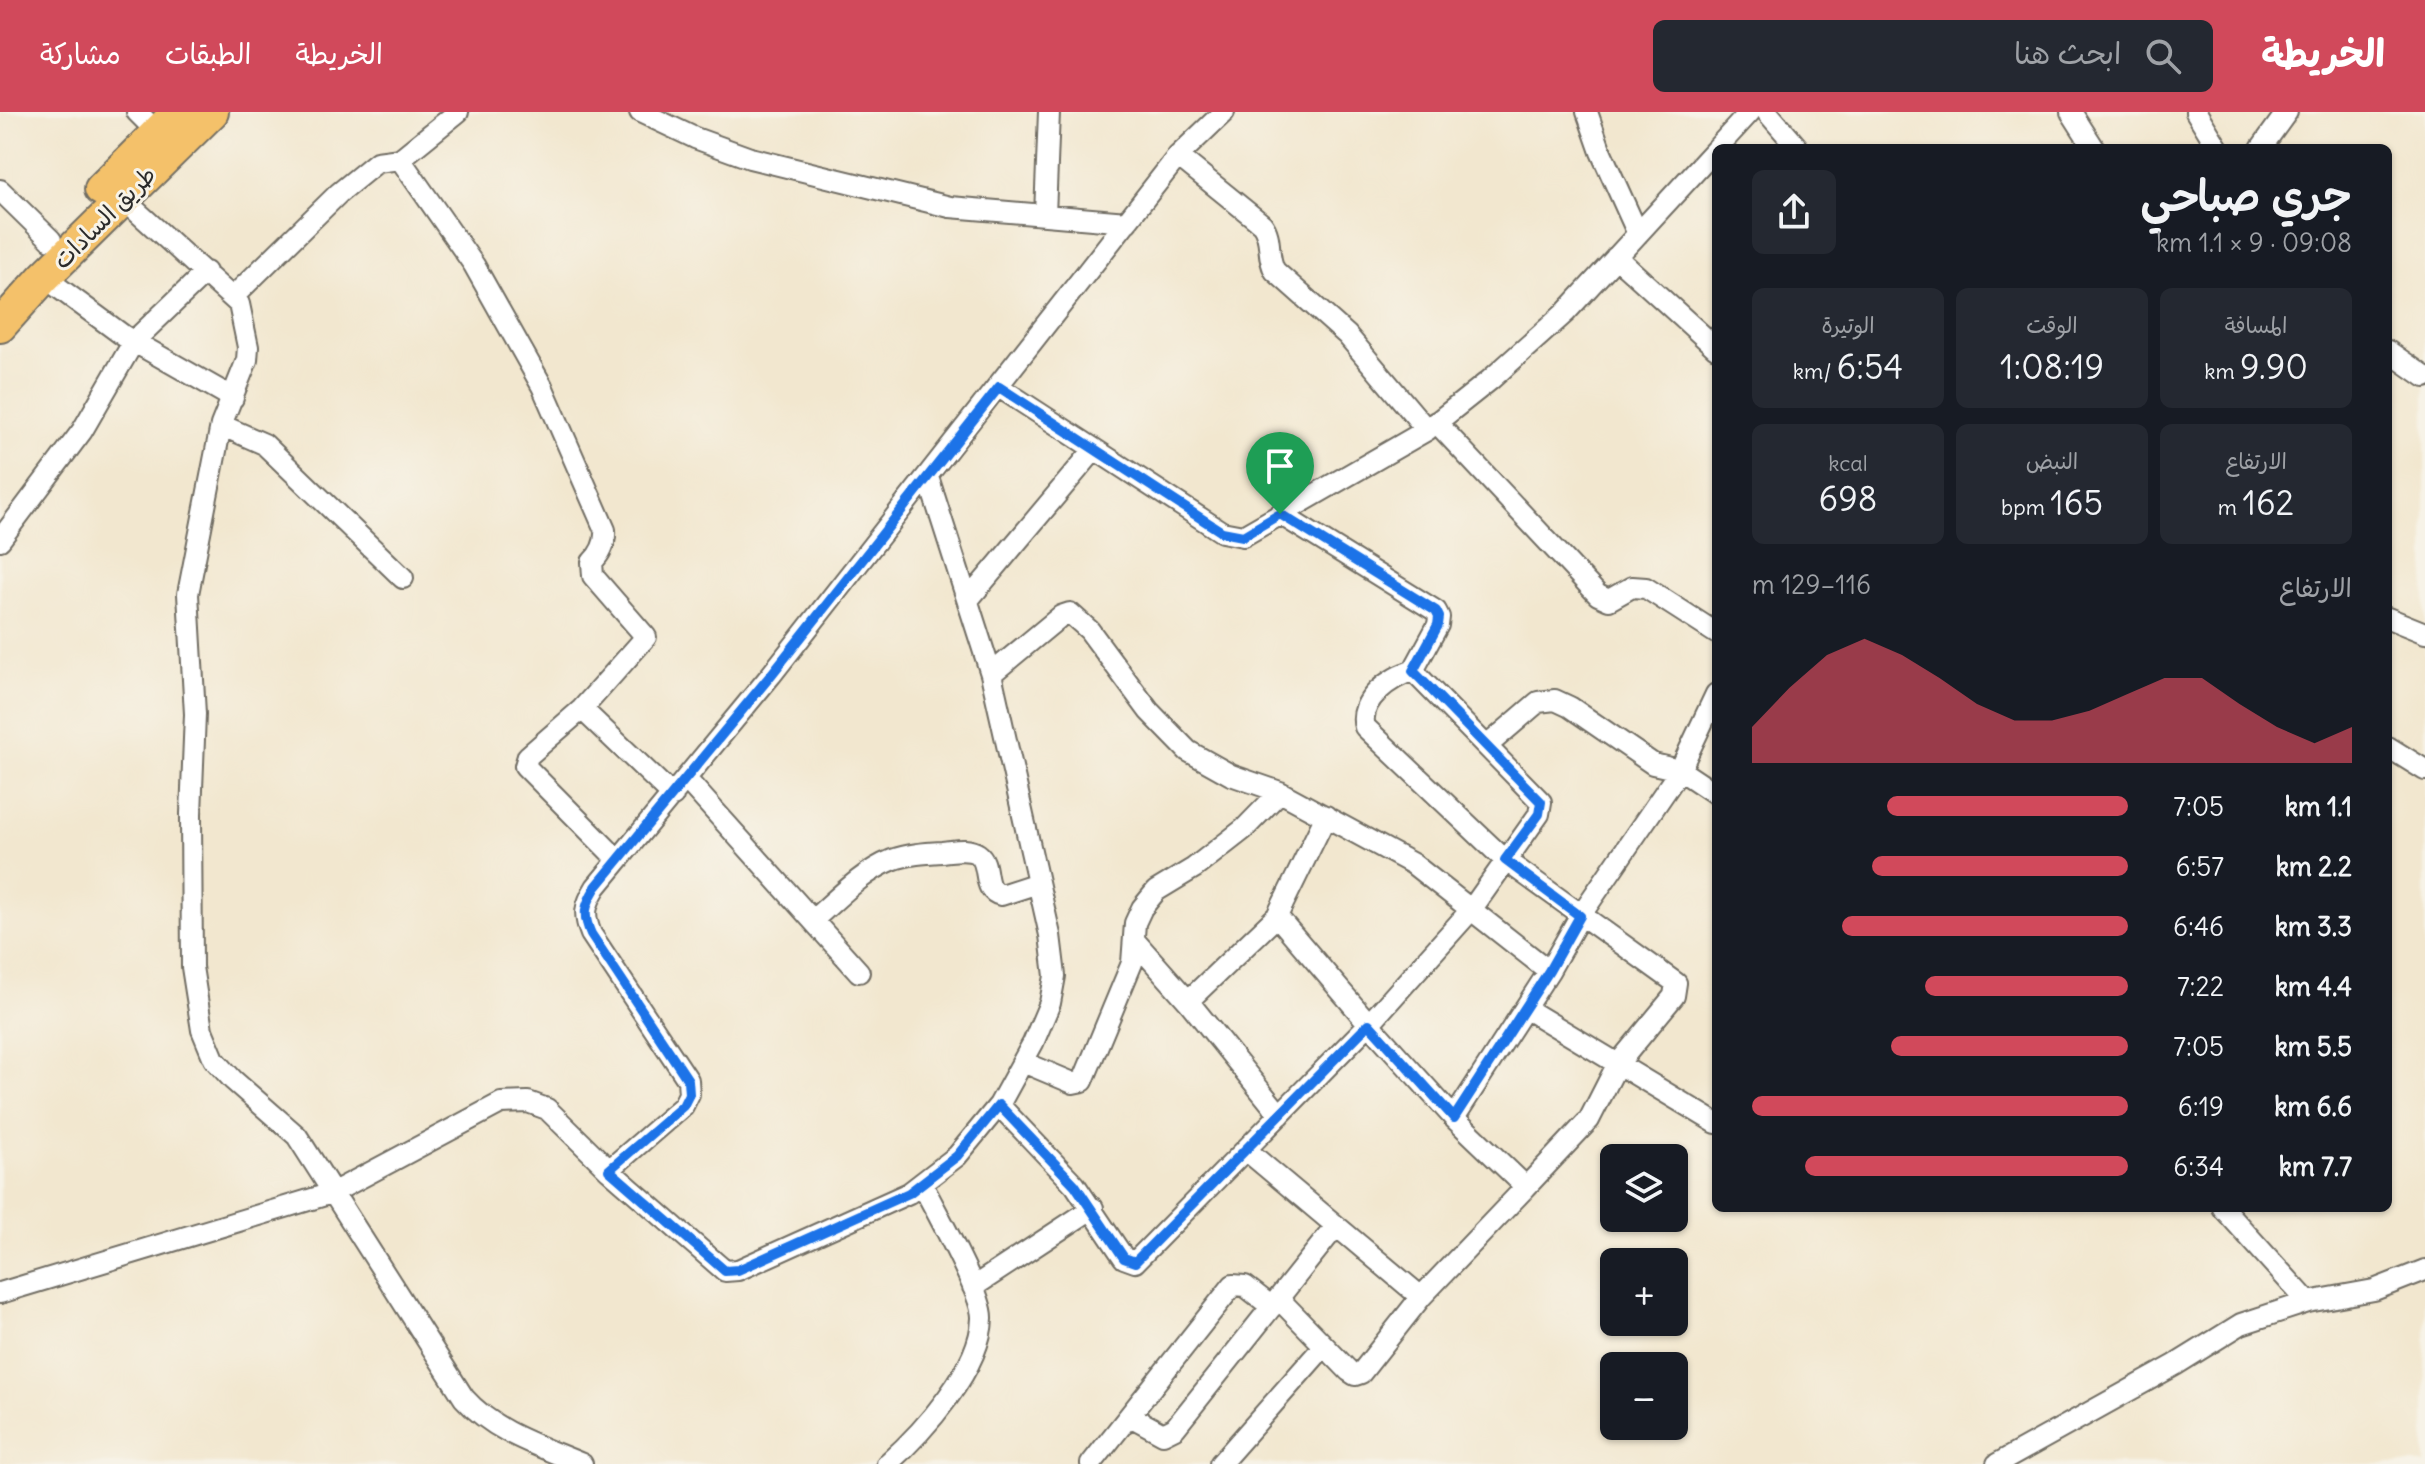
<!DOCTYPE html>
<html lang="ar">
<head>
<meta charset="utf-8">
<style>
	:root { --surface:#171b24; --page:#242831; --text:#f1f3f6; --muted:#9ea1a6; --accent:#d1495b }
	body { margin:0; font-family:Delius,"Playpen Sans Arabic",sans-serif; background:var(--page); color:var(--text); direction:rtl; height:100vh; display:flex; flex-direction:column; font-size:30px; white-space:nowrap }
	* { box-sizing:border-box; margin:0 }
	p { font-size:26px; color:var(--muted) }
	.icon { flex:none; width:44px; height:44px; fill:none; stroke:currentColor; stroke-width:2; stroke-linecap:round; stroke-linejoin:round }
	.map { position:relative; flex:1; overflow:hidden; direction:ltr }
	.drawer { position:absolute; left:1712px; top:32px; width:680px; height:1068px; display:flex; flex-direction:column; background:var(--surface); border-radius:12px; box-shadow:0 2px 6px #0004; direction:rtl }
	.drawer>* { flex:none }
	.fabs { position:absolute; left:1600px; top:1032px; display:grid; gap:16px }
	.fabs a { display:grid; place-items:center; width:88px; height:88px; border-radius:12px; background:var(--surface); box-shadow:0 2px 6px #0004; font-size:40px }
	.pin { position:absolute; display:grid; place-items:center; width:68px; height:68px; color:#fff; margin:-82px -34px; border-radius:50% 50% 50% 0; rotate:-45deg; box-shadow:0 0 8px #0007 }
	.pin .icon { rotate:45deg }
	.round { display:grid; place-items:center; flex:none; width:84px; height:84px; border-radius:12px; background:var(--page) }
	.headline { display:flex; align-items:center; justify-content:space-between; height:136px; padding:0 40px }
	h1 { font-size:44px; font-weight:600; line-height:60px }
	.metrics { display:grid; grid-template-columns:repeat(3,1fr); gap:12px; height:136px; padding:8px 40px }
	.metrics div { display:grid; align-content:center; border-radius:12px; background:var(--page); text-align:center }
	.metrics b { font-size:34px; font-weight:600 }
	.metrics small { font-size:22px; font-weight:400 }
	.metrics p { font-size:22px }
	.chart { height:224px; padding:16px 40px }
	.chart p { display:flex; justify-content:space-between }
	.chart svg { width:100%; height:144px; margin-top:8px; fill:var(--accent); opacity:.7 }
	ul { padding:0 40px; list-style:none; font-size:26px }
	li { display:grid; grid-template-columns:128px 96px 1fr; align-items:center; height:60px }
	li i { height:20px; border-radius:10px; background:var(--accent) }
	header { display:flex; align-items:center; gap:48px; box-sizing:border-box; height:112px; padding:0 40px; background:var(--accent); color:#fff }
	header strong { font-size:38px }
	nav { display:flex; gap:44px; margin-inline-start:auto; font-size:28px }
	.search { width:560px; height:72px; background:var(--page); display:flex; align-items:center; gap:20px; box-sizing:border-box; padding:0 28px; border-radius:12px; color:var(--muted); font-size:30px }
	.map>svg:first-child { display:block }
</style>
</head>
<body>
<header>
<strong>الخريطة</strong>
<div class="search"><svg class="icon" aria-label="search" viewBox="0 0 24 24"><circle cx="10" cy="10" r="6"/><path d="M15 15l6 6"/></svg>ابحث هنا</div>
<nav><a>الخريطة</a><a>الطبقات</a><a>مشاركة</a></nav>
</header>
<div class="map">
<svg width="2425" height="1352" viewBox="0 0 2425 1352">
	<rect width="100%" height="100%" fill="#f7f3e8"/>
	<filter id="ink" filterUnits="userSpaceOnUse"><feTurbulence type="fractalNoise" baseFrequency=".0125" numOctaves="2"/><feDisplacementMap in="SourceGraphic" scale="16" xChannelSelector="R" yChannelSelector="G"/><feConvolveMatrix kernelMatrix="1 2 1 2 8 2 1 2 1" color-interpolation-filters="sRGB"/></filter>
	<filter id="wash" filterUnits="userSpaceOnUse"><feTurbulence type="fractalNoise" baseFrequency=".006" numOctaves="4" result="noise"/><feDisplacementMap in="SourceGraphic" scale="32" xChannelSelector="R" yChannelSelector="G"/><feGaussianBlur stdDeviation="1.8" result="paint"/><feColorMatrix in="noise" values="0 0 0 0 0 0 0 0 0 0 0 0 0 0 0 0 0 1.4 0 .05"/><feComposite in="paint" operator="in"/></filter>
	<g filter="url(#wash)">
		<rect width="100%" height="100%" fill="#f2e7cf"/>
	</g>
	<g filter="url(#ink)">
		<g fill="none" stroke-linecap="round" stroke-linejoin="round">
			<defs>
				<path id="minor" d="M137,0L157,20
					M640,0L695,26L750,46L950,95L1127,110
					M1587,0L1601,40L1638,122
					M1767,0L1798,36
					M2071,0L2094,36
					M2196,0L2218,36
					M1717,36L1750,0
					M2261,36L2287,0
					M1178,44L1262,112C1273,126 1266,144 1275,159L1347,223L1427,318
					M400,47L474,153L542,274L605,418C606,431 601,441 592,450L593,464L646,525L582,597L528,644L525,654L618,748
					M0,78L51,128
					M123,87L239,192L248,235L247,248L221,313L188,482L195,602L191,702L192,855L202,918L214,947L233,968L297,1024L464,1286C495,1321 540,1334 582,1352
					M1045,103L1049,0
					M1616,145L1716,236
					M44,165L124,224L233,286
					M233,185L339,81L377,50L400,47L458,0
					M2388,239L2425,265
					M999,275L1222,420L1243,424L1427,318L1490,268L1566,200L1716,37
					M1436,310L1598,483L1609,488L1632,475L1646,476L1716,521
					M221,313L264,332L403,466
					M0,428L82,319L134,229L206,160
					M968,488L1094,338
					M2388,506L2425,521
					M1413,559C1391,564 1357,589 1365,615L1505,748L1676,871L1674,884L1617,953L1589,1008L1526,1075
					M991,562L1061,504L1070,501L1089,518L1149,599L1188,639L1231,663L1280,680L1413,752L1549,859
					M582,597L673,684
					M1488,633L1538,590L1555,588L1570,595L1653,652L1680,658L1716,682
					M2388,635L2425,658
					M686,667L859,860
					M1277,804L1326,704
					M813,808C837,787 862,760 892,748C908,742 925,741 942,740C953,739 968,735 978,742C992,752 980,778 1001,783L1038,771
					M1134,828L1188,889L1280,1003
					M1188,889L1277,804L1369,912L1454,1006L1526,1075L1421,1185L1361,1261L1355,1263L1349,1259L1279,1187
					M1525,896L1716,1011
					M1023,950L1073,971L1083,969L1132,851L1135,811L1142,796L1156,779L1194,756L1244,717L1280,680
					M999,993L1075,1073L1124,1146L1135,1150L1369,912L1471,798L1539,702L1541,690L1413,559L1438,513L1439,505L1436,499L1280,402
					M1454,1006L1549,859L1580,804L1680,658L1716,582
					M1246,1038L1421,1185
					M609,1058L683,994L689,982L688,968L591,822C583,802 585,793 596,775L771,563L1178,44L1224,0
					M2223,1096L2308,1190
					M973,1175L1093,1096
					M0,1181L332,1081L501,991L528,990L547,997L609,1058L725,1159L738,1158L909,1081L957,1044L999,993L1033,931L1050,891L1055,864L1050,823L991,562L928,365
					M1130,1304L1163,1322L1175,1316L1336,1114
					M887,1352C923,1320 981,1256 982,1206C983,1182 935,1098 922,1072
					M1091,1352L1233,1173L1245,1174L1272,1195
					M1220,1352L1324,1234
					M1997,1352L2175,1253L2241,1212L2308,1190L2374,1178L2425,1158"/>
				<path id="primary" d="M101,77L178,0
					M0,214L44,165L212,0"/>
			</defs>
			<use href="#minor" stroke="#716d64" stroke-width="24"/>
			<use href="#primary" stroke="#716d64" stroke-width="36"/>
			<use href="#minor" stroke="#fff" stroke-width="20"/>
			<use href="#primary" stroke="#f4c16a" stroke-width="32"/>
		</g>
	</g>
	<g fill="none" stroke-linecap="round" stroke-linejoin="round" filter="url(#ink)">
		<defs>
			<path id="route" d="M999,275L1222,420L1243,424L1280,402L1436,499L1439,505L1438,513L1413,559L1541,690L1539,702L1505,748L1580,804L1549,859L1454,1006L1369,912L1135,1150L1124,1146L1075,1073L999,993L957,1044L909,1081L738,1158L725,1159L609,1058L683,994L689,982L688,968L591,822C582,802 585,793 596,775L771,563Z"/>
		</defs>
		<use href="#route" stroke="#fff" stroke-width="16"/>
		<use href="#route" stroke="#1a73e8" stroke-width="10"/>
	</g>
	<g text-anchor="middle" dominant-baseline="central" stroke-width="6" stroke-linejoin="round" paint-order="stroke">
		<g font-size="24" fill="#2b2b2b" stroke="#f7f3e8">
			<text transform="translate(104 105) rotate(-45)">طريق السادات</text>
		</g>
	</g>
</svg>
<div class="fabs">
<a><svg class="icon" aria-label="layers" viewBox="0 0 24 24"><path d="M12 4l9 5-9 5-9-5zM3 14l9 5 9-5"/></svg></a>
<a>+</a>
<a>−</a>
</div>
<div class="pin" style="left:1280px;top:402px;background:#1e9e55"><svg class="icon" aria-label="arrive" viewBox="0 0 24 24"><path d="M6 21V4h12l-3 4 3 4H6"/></svg></div>
<section class="drawer">
<div class="headline"><div><h1>جري صباحي</h1><p>09:08 · 9 × 1.1 km</p></div><a class="round"><svg class="icon" aria-label="share" viewBox="0 0 24 24"><path d="M12 15V3M7 8l5-5 5 5M5 13v7h14v-7"/></svg></a></div>
<div class="metrics">
<div><p>المسافة</p><b>9.90<small> km</small></b></div>
<div><p>الوقت</p><b>1:08:19</b></div>
<div><p>الوتيرة</p><b>6:54<small> /km</small></b></div>
</div>
<div class="metrics">
<div><p>الارتفاع</p><b>162<small> m</small></b></div>
<div><p>النبض</p><b>165<small> bpm</small></b></div>
<div><p>kcal</p><b>698</b></div>
</div>
<div class="chart"><p><span>الارتفاع</span>116–129 m</p>
<svg viewBox="0 0 160 44" preserveAspectRatio="none"><path d="M0 44V33L10 21L20 11L30 6L40 11L50 18L60 26L70 31L80 31L90 28L100 23L110 18L120 18L130 26L140 33L150 38L160 33V44z"/></svg>
</div>
<ul>
<li><b>1.1 km</b>7:05<i style="width:64%"></i></li>
<li><b>2.2 km</b>6:57<i style="width:68%"></i></li>
<li><b>3.3 km</b>6:46<i style="width:76%"></i></li>
<li><b>4.4 km</b>7:22<i style="width:54%"></i></li>
<li><b>5.5 km</b>7:05<i style="width:63%"></i></li>
<li><b>6.6 km</b>6:19<i style="width:100%"></i></li>
<li><b>7.7 km</b>6:34<i style="width:86%"></i></li>
</ul>
</section>
</div>
</body>
</html>
